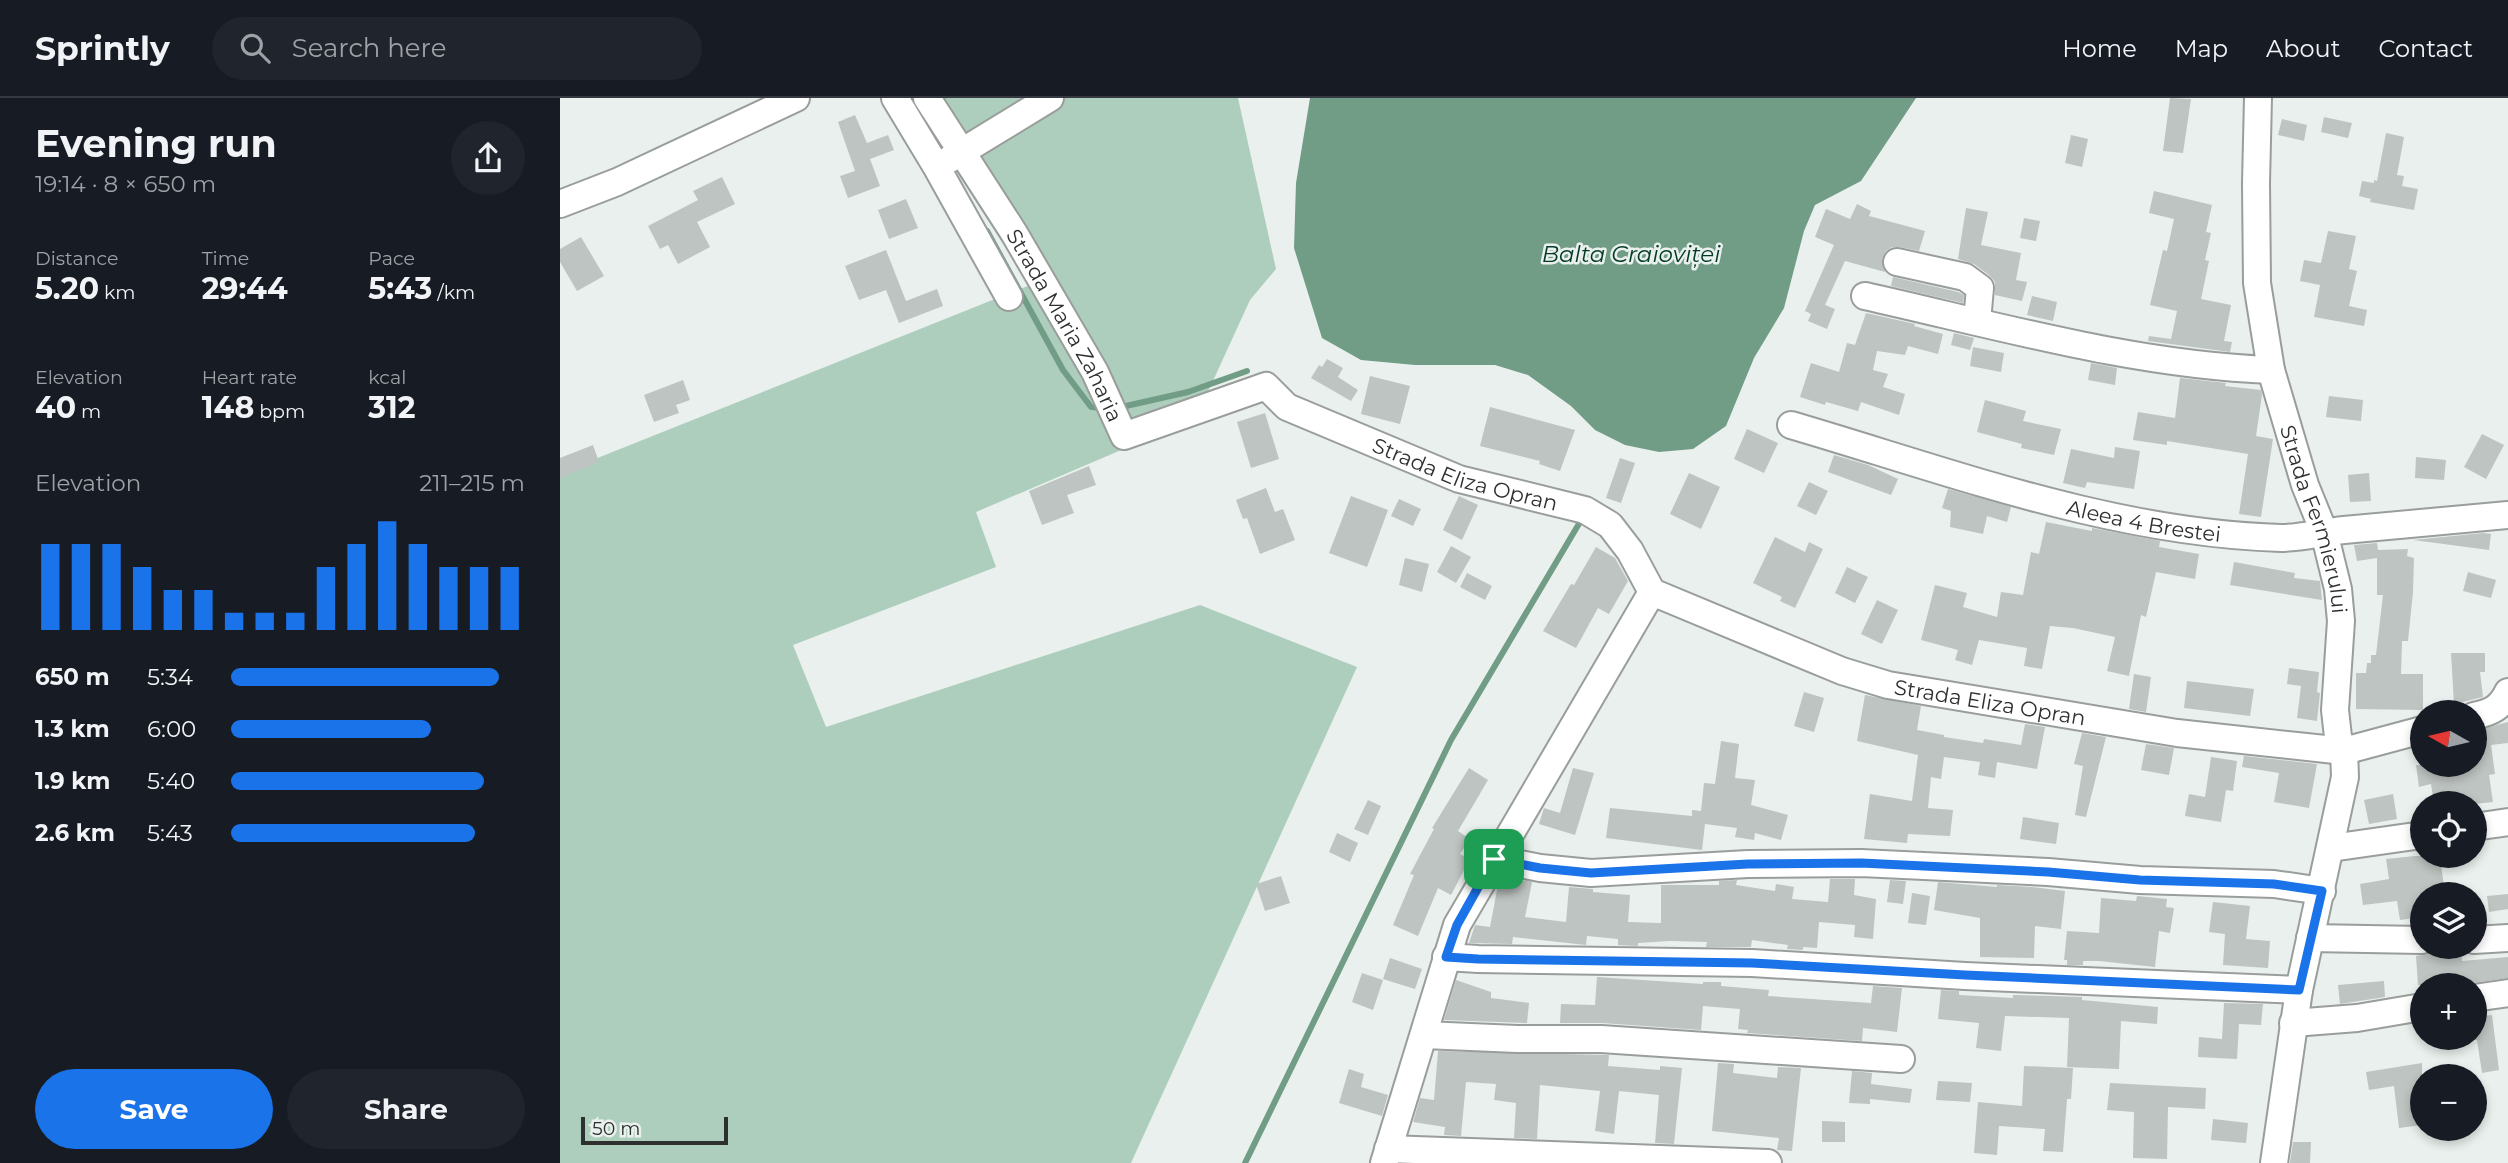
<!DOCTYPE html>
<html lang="en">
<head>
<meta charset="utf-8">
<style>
	:root { --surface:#171b24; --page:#20242c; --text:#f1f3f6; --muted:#9ea1a6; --line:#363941; --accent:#1a73e8 }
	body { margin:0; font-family:Montserrat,sans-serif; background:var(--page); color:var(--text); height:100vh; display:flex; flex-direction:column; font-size:26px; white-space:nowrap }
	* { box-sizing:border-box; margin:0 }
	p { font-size:23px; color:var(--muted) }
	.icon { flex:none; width:38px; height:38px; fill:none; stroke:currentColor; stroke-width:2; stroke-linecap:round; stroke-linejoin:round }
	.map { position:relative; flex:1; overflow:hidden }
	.side { display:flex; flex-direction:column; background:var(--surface); width:560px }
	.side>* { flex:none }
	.needle { width:46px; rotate:278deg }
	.controls { position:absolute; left:1850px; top:602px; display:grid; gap:14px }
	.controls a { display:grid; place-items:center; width:77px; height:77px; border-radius:50%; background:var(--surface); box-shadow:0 4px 10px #0003; font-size:35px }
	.scale { position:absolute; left:21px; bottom:18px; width:147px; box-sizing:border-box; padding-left:7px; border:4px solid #2e302f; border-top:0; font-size:19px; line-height:24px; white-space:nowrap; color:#2e302f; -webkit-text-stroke:5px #eaf0ed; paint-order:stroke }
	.pin { position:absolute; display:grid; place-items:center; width:60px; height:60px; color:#fff; margin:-30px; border-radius:14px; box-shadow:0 4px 10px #0006 }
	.round { display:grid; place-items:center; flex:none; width:74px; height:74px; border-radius:37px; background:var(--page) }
	.headline { display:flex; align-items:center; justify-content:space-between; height:119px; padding:0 35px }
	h1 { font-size:38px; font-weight:700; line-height:52px }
	.stats { display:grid; grid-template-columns:repeat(3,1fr); gap:10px; height:119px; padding:7px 35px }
	.stats div { display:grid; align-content:center }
	.stats b { font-size:30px; font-weight:700 }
	.stats small { font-size:19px; font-weight:400 }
	.stats p { font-size:19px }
	.chart { height:196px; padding:14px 35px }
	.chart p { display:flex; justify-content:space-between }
	.chart svg { width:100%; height:126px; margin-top:7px; stroke:var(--accent); stroke-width:6 }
	.primary-button { display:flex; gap:14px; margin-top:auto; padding:14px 35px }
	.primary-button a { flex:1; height:80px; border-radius:42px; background:var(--accent); color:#fff; font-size:28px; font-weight:700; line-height:80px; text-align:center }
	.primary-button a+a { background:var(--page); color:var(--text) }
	ul { padding:0 35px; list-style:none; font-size:23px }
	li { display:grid; grid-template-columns:112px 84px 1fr; align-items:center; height:52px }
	li i { height:18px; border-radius:9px; background:var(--accent) }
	header { display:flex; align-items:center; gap:42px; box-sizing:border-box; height:98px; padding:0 35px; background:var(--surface); border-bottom:2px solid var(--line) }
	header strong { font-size:33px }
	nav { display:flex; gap:38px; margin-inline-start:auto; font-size:24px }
	.search { width:490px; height:63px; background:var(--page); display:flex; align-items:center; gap:18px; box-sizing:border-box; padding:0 24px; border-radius:38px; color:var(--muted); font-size:26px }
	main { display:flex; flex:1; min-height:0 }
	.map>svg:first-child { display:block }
</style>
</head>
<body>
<header>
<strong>Sprintly</strong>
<div class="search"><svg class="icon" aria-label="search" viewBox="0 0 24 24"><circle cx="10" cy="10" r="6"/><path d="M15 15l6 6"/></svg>Search here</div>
<nav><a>Home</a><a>Map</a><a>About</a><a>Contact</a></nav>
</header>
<main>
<section class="side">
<div class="headline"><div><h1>Evening run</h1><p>19:14 · 8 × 650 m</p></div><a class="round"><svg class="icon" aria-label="share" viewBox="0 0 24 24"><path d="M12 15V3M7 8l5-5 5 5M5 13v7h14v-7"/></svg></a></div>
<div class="stats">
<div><p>Distance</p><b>5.20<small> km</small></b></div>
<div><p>Time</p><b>29:44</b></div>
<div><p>Pace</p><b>5:43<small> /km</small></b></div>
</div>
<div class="stats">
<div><p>Elevation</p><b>40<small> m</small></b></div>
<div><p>Heart rate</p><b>148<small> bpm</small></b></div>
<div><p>kcal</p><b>312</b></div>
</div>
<div class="chart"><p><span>Elevation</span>211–215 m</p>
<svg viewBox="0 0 160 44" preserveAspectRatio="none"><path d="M5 44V14M15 44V14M25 44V14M35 44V22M45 44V30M55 44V30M65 44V38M75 44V38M85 44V38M95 44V22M105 44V14M115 44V6M125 44V14M135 44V22M145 44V22M155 44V22"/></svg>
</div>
<ul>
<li><b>650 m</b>5:34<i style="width:91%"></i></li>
<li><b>1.3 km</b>6:00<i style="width:68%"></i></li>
<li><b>1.9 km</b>5:40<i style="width:86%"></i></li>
<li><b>2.6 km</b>5:43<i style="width:83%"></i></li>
</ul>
<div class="primary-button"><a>Save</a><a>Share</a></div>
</section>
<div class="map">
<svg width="1948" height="1065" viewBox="0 0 1948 1065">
	<rect width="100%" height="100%" fill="#eaf0ed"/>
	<path fill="#aecebd" d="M349,0H678L716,171L690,202L636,320L416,414L436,469L233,547L266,629L640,507L797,569L571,1065H0V375L470,187Z"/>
	<path fill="#719c86" d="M750,0H1356L1301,83L1255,107L1244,133L1224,210L1194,260L1166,328L1133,351L1099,354L1065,347L1035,332L1011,308L968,277L935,267H855L801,262L762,240L734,150L736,85Z"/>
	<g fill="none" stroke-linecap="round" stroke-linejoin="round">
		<path stroke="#719c86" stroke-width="6" d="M427,133L503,272L531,309L543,310
			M557,310L628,294L687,273
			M685,1065L891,642L1020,424"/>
	</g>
	<path fill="#bec4c1" d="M1610,0L1631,1L1623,55L1603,53Z
		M295,17L307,45L328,37L334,52L310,61L320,88L288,100L280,78L295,73L278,24Z
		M1764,19L1792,25L1788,40L1761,34Z
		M1722,21L1747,27L1744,43L1718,37Z
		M1826,35L1844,39L1837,77L1844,78L1842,88L1858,91L1854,112L1810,104L1811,101L1799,98L1802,83L1814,85V82L1817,83Z
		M1511,37L1528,41L1522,69L1505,65Z
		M162,79L175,106L137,124L150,149L118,166L108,147L100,151L88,128L138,102L133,93Z
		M1594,93L1652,107L1646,134L1651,135L1645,162L1649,163L1641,201L1671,207L1664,243L1672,244L1670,254L1588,243L1589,238L1611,241L1617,213L1590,207L1603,152L1607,153L1614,121L1589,115Z
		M346,101L358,130L329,141L318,112Z
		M1297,106L1311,113L1309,118L1365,133L1359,153L1340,149H1332L1326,153L1322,161L1325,174L1285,163L1265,207L1275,211L1267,231L1248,223L1251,216L1245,213L1274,147L1255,139L1266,111L1290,121Z
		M1406,110L1428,114L1421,147L1461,155L1456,182L1467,184L1462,203L1435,197V184L1429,177L1414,166L1398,161Z
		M1464,120L1480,123L1476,143L1460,140Z
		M1768,133L1796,138L1789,171L1797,173L1789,208L1807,212L1804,228L1754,219L1760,187L1740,183L1744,162L1761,165Z
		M21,139L44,178L17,193L0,164V151Z
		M326,152L346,203L377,191L383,208L339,225L326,192L299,202L285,168Z
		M1333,179L1398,194L1404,197L1403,205L1331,188Z
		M1472,198L1497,204L1493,223L1467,217Z
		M1306,215L1355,226L1354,228L1383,236L1378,256L1348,248L1345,257L1317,253L1313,272L1328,276L1323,289L1345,296L1339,317L1301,304L1298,313L1266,304L1265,307L1240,299L1251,265L1279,274L1287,245L1295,247Z
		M1394,235L1414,240L1410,252L1391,247Z
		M1413,249L1444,255L1441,274L1410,268Z
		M767,261L783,270L778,279L798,292L791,303L751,280L759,267L762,269Z
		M1531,265L1557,270L1555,287L1528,282Z
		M810,278L850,288L840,326L801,316Z
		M1620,280L1666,285L1665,288L1701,292L1702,297L1696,338L1713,341L1701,419L1679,416L1688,356L1607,343V347L1573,342L1578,314L1615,320Z
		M123,282L130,302L116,307L119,315L94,324L84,297Z
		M1769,298L1803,302L1801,323L1766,319Z
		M1425,302L1466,313L1463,323L1501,331L1494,357L1461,350L1462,346L1417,334Z
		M930,309L1015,332L1000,373L979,366L980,363L920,348Z
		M705,315L719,361L691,370L677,324Z
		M1187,331L1218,345L1204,375L1174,361Z
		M1922,336L1944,347L1926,381L1904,369Z
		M33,347L39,364L0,380V360Z
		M1555,349L1580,353L1574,391L1527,384L1525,390L1503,385L1511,351L1554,360Z
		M1274,357L1308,367L1338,381L1331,397L1268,374Z
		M1856,359L1886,362L1884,382L1855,380Z
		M1060,360L1075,365L1061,405L1046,400Z
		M529,368L536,387L507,397L514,415L482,427L469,393Z
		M1129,375L1160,389L1141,431L1110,416Z
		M1809,375L1811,403L1790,404L1788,377Z
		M1249,384L1268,393L1256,417L1237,408Z
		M706,390L715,414L723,411L735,442L700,456L687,420L683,421L676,402Z
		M1388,391L1451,409L1447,424L1427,418L1423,436L1390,429L1391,413L1382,410Z
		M791,398L828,412L807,469L769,455Z
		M899,398L918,407L902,442L883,432Z
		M839,401L861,411L853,428L831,418Z
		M1486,424L1532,433V430L1600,443L1599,449L1639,456L1635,481L1596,474L1586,519L1581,517L1569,578L1547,573L1555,539L1513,530L1490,528L1482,571L1464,568L1467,550L1419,542L1412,567L1395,562L1398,552L1361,542L1375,487L1407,495L1403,509L1437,519L1441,494L1463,497L1471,454L1479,456Z
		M1923,435L1931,436L1929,452L1853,442Z
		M1215,439L1245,454L1249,444L1263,451L1235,510L1220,503L1222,499L1193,485Z
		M1817,445L1818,452L1848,451L1847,458L1854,460L1853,494L1848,543H1842L1841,576H1863V612L1796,611V575H1806L1807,565H1811V557H1816L1823,497H1817V460L1797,463L1794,447Z
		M891,448L911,459L896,485L877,474Z
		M1036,449L1055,460L1068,483L1049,516L1038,510L1016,550L983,533L1011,486L1014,487Z
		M845,460L869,466L862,494L839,487Z
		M1674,464L1735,475L1734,480L1760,483L1762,502L1670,487Z
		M1287,469L1308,479L1295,505L1275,495Z
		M1908,474L1936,482L1931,500L1903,493Z
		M907,475L932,488L925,502L900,489Z
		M1317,502L1338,512L1322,546L1301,536Z
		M1891,555H1925V574H1920L1923,599L1894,606Z
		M1729,570L1759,574L1757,594L1760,595L1757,623L1737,620L1741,588L1727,586Z
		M1574,576L1591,579L1586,614L1569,611Z
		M1627,583L1694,591L1690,618L1624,610Z
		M1244,594L1264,600L1254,634L1234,628Z
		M1305,597L1361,608L1357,632L1384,637V639L1423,645L1424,641L1461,647L1465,626L1485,629L1477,671L1437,664L1435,680L1418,677L1420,664L1384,659L1381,681L1371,679L1368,710L1393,712L1390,738L1348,736L1347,745L1304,741L1310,696L1352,703L1358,657L1297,643Z
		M1948,624V645L1931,647L1935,676L1929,677L1933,704L1914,706L1874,705L1871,686L1859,689L1856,667H1914V633Z
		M1522,635L1546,639L1526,719L1515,717L1523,668L1514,666Z
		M1161,643L1179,646L1175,680L1195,682L1191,707L1228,717L1221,742L1195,735L1194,742L1175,739L1177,730L1145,726L1142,752L1046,740L1050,710L1132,718V712L1141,713L1144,685L1155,686Z
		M1586,646L1614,650L1609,677L1581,672Z
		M1684,658L1757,666L1749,710L1714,704L1719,675L1682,669Z
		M1651,659L1677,663L1673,693L1666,692L1661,724L1625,718L1629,696L1645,699Z
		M909,670L928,682L898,733L910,741L900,756L910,761L891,797L878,790L858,838L833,827L854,777L850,776L874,731L872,730Z
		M1013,670L1034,675L1015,737L979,726L984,710L1000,715Z
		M1833,696L1837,721L1809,726L1804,702Z
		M808,702L821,708L808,737L794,731Z
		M1463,719L1499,725L1496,746L1460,741Z
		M777,735L798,745L790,764L769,754Z
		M1855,758H1880L1884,789L1864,792L1865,796H1862V819L1840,822L1837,803L1803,807L1800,786L1829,781L1826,761Z
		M721,778L730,805L705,813L696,786Z
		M943,779L972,784L965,819L1006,824L1009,789L1033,791V794L1070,797L1068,824L1101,825V787H1159V783L1177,782L1176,787L1215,793L1216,786L1234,789L1232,801L1268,804L1270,781H1295L1294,797L1316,801L1313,841L1294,839L1295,827L1259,824L1257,850L1243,849V852L1227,851L1228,847L1192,842L1191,849H1146L1147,844L1110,843L1078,845V848L1058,847V841L1027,838L1026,847L953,839L952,846L909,845L915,827L930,829L938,787Z
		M1330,782L1346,783L1343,806L1327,804Z
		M1378,784L1437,789V787L1472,789L1505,793L1501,831L1475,828L1474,860L1420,859V820L1374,812Z
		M1352,795L1370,798L1366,827L1348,825Z
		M1948,796V811L1929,814L1927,798Z
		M1577,798L1607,801L1606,809L1614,810L1610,835L1599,833L1595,869L1539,863H1523V867H1507V862H1504L1507,833L1539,835L1541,800L1576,803Z
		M1653,804L1690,808L1686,841L1710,843L1708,870L1663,867L1665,836L1649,834Z
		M1876,849L1901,851L1902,863L1948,859V880L1898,887H1858L1856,858L1869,856Z
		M830,860L862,871L855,891L823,881Z
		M802,875L823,882L813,912L792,904Z
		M1037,879L1143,886V884H1161V888L1209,892L1208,898L1311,905L1313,888L1342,890L1337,934L1303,930L1302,943L1187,935L1188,932L1178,931L1180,911L1143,908L1141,932L1042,925H1000L1001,906L1035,907Z
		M896,882L931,894V900L969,905L967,925L884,922Z
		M1824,883L1825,899L1780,906L1778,887Z
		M1381,892L1399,893V897L1453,900V897L1522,899V902L1598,909L1597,926L1561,923L1559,971L1507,969L1509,920L1445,918L1441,953L1416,950L1419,925L1378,921Z
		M1664,905L1703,906L1701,927L1679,926L1677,961L1638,959L1639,939L1662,941Z
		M1932,917L1939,972L1922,975L1917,942H1914V919Z
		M878,953L1049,957L1048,968L1100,972V968L1122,970L1114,1046L1095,1045L1099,997L1059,993L1054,1036L1035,1033L1040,993L980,987L977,1041L954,1040L956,1005L934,1002L936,986L906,984L901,1038L884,1037L885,1029L853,1024L860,1000L874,1002Z
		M1158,965L1174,966L1173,975L1217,980L1218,969L1241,970L1232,1053L1217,1052L1219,1040L1152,1033Z
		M1862,965V1027L1839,1030L1834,988L1809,992L1806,974Z
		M1464,968L1513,970L1511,1001H1507L1503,1054L1483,1053L1485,1031L1439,1028L1437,1057L1414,1055L1418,1004L1462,1008Z
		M789,971L804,976L801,989L828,997L822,1018L779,1005Z
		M1292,973L1312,975L1311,986L1352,991L1350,1005L1310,1001V1006L1289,1005Z
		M1378,983L1412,985L1410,1004L1376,1002Z
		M1550,985L1646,990L1645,1011L1608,1009L1607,1061L1573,1060L1574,1014L1547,1012Z
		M1653,1021L1688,1025L1686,1045L1651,1042Z
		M1262,1023L1285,1024V1044H1262Z
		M1733,1044H1751L1750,1065H1730Z"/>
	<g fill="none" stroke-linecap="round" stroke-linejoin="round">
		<defs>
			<g id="minor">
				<path d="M335,0L376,68L449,199"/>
				<path id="s1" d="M367,0L454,135L535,274L564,338L706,288L727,309L899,381L1025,412L1050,427L1070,453L1092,494L1282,573L1328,587L1617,635L1784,653L1862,632"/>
				<path id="s2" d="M1698,0L1696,85L1697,185L1711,272L1745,387L1764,434L1778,491L1781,523L1775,612L1778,639L1784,653L1785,679L1739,892L1714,1065"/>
				<path d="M390,61L490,0"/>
				<path d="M0,106L57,84L236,0"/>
				<path d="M1337,164L1405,179L1420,190L1417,223"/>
				<path d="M1305,198C1439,228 1574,267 1711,272"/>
				<path id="s3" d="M1231,327C1391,374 1552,435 1721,440C1741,440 1763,434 1784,432C1839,427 1893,422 1948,417"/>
				<path d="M1914,618C1932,614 1940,610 1948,594"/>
				<path d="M1914,729L1948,724"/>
				<path d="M1771,750L1862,737"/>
				<path d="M934,761L980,770L1031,775L1188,766L1301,765L1488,774L1580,782L1714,786L1762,793"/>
				<path d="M1750,840L1862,842"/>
				<path d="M1914,842L1948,840"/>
				<path d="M886,859L918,861L1192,865L1405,878L1739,892"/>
				<path d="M1914,900L1948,895"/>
				<path d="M1733,925L1797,920L1862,909"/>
				<path d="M864,937L957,941H1041L1341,961"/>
				<path d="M828,1051L1208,1065"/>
				<path d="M824,1065L897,827L1092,494"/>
			</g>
		</defs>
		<use href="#minor" stroke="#999e9b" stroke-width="30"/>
		<use href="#minor" stroke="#fff" stroke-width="26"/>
	</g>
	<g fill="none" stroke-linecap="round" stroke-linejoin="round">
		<defs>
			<path id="route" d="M934,761L980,770L1031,775L1188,766L1301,765L1488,774L1580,782L1714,786L1762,793L1739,892L1405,877L1192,865L918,861L886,859L897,827Z"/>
		</defs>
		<use href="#route" stroke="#fff" stroke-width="14"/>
		<use href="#route" stroke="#1a73e8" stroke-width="9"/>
	</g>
	<g text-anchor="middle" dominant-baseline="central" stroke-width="5" stroke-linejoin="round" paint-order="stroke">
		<g font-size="21" fill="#2e302f" stroke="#eaf0ed">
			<text stroke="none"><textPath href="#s1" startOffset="266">Strada Maria Zaharia</textPath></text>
			<text stroke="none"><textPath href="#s1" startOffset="763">Strada Eliza Opran</textPath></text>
			<text stroke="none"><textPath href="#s3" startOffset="366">Aleea 4 Brestei</textPath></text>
			<text stroke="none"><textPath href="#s2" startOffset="429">Strada Fermierului</textPath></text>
			<text stroke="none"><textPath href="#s1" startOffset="1354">Strada Eliza Opran</textPath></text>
		</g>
		<g font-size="23" font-style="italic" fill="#003a25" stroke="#eaf0ed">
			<text x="1071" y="156">Balta Craioviței</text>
		</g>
	</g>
</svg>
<div class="controls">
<a><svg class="needle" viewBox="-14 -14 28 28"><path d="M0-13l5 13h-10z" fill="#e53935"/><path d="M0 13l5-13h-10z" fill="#9ea1a6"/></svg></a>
<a><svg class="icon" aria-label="locate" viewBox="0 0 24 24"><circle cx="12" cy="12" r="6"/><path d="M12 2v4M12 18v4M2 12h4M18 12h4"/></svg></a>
<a><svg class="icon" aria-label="layers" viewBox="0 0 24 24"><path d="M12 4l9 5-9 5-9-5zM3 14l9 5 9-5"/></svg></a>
<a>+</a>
<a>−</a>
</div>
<div class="scale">50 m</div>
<div class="pin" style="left:934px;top:761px;background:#1e9e55"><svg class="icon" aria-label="arrive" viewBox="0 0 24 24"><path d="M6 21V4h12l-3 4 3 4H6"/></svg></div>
</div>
</main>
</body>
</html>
